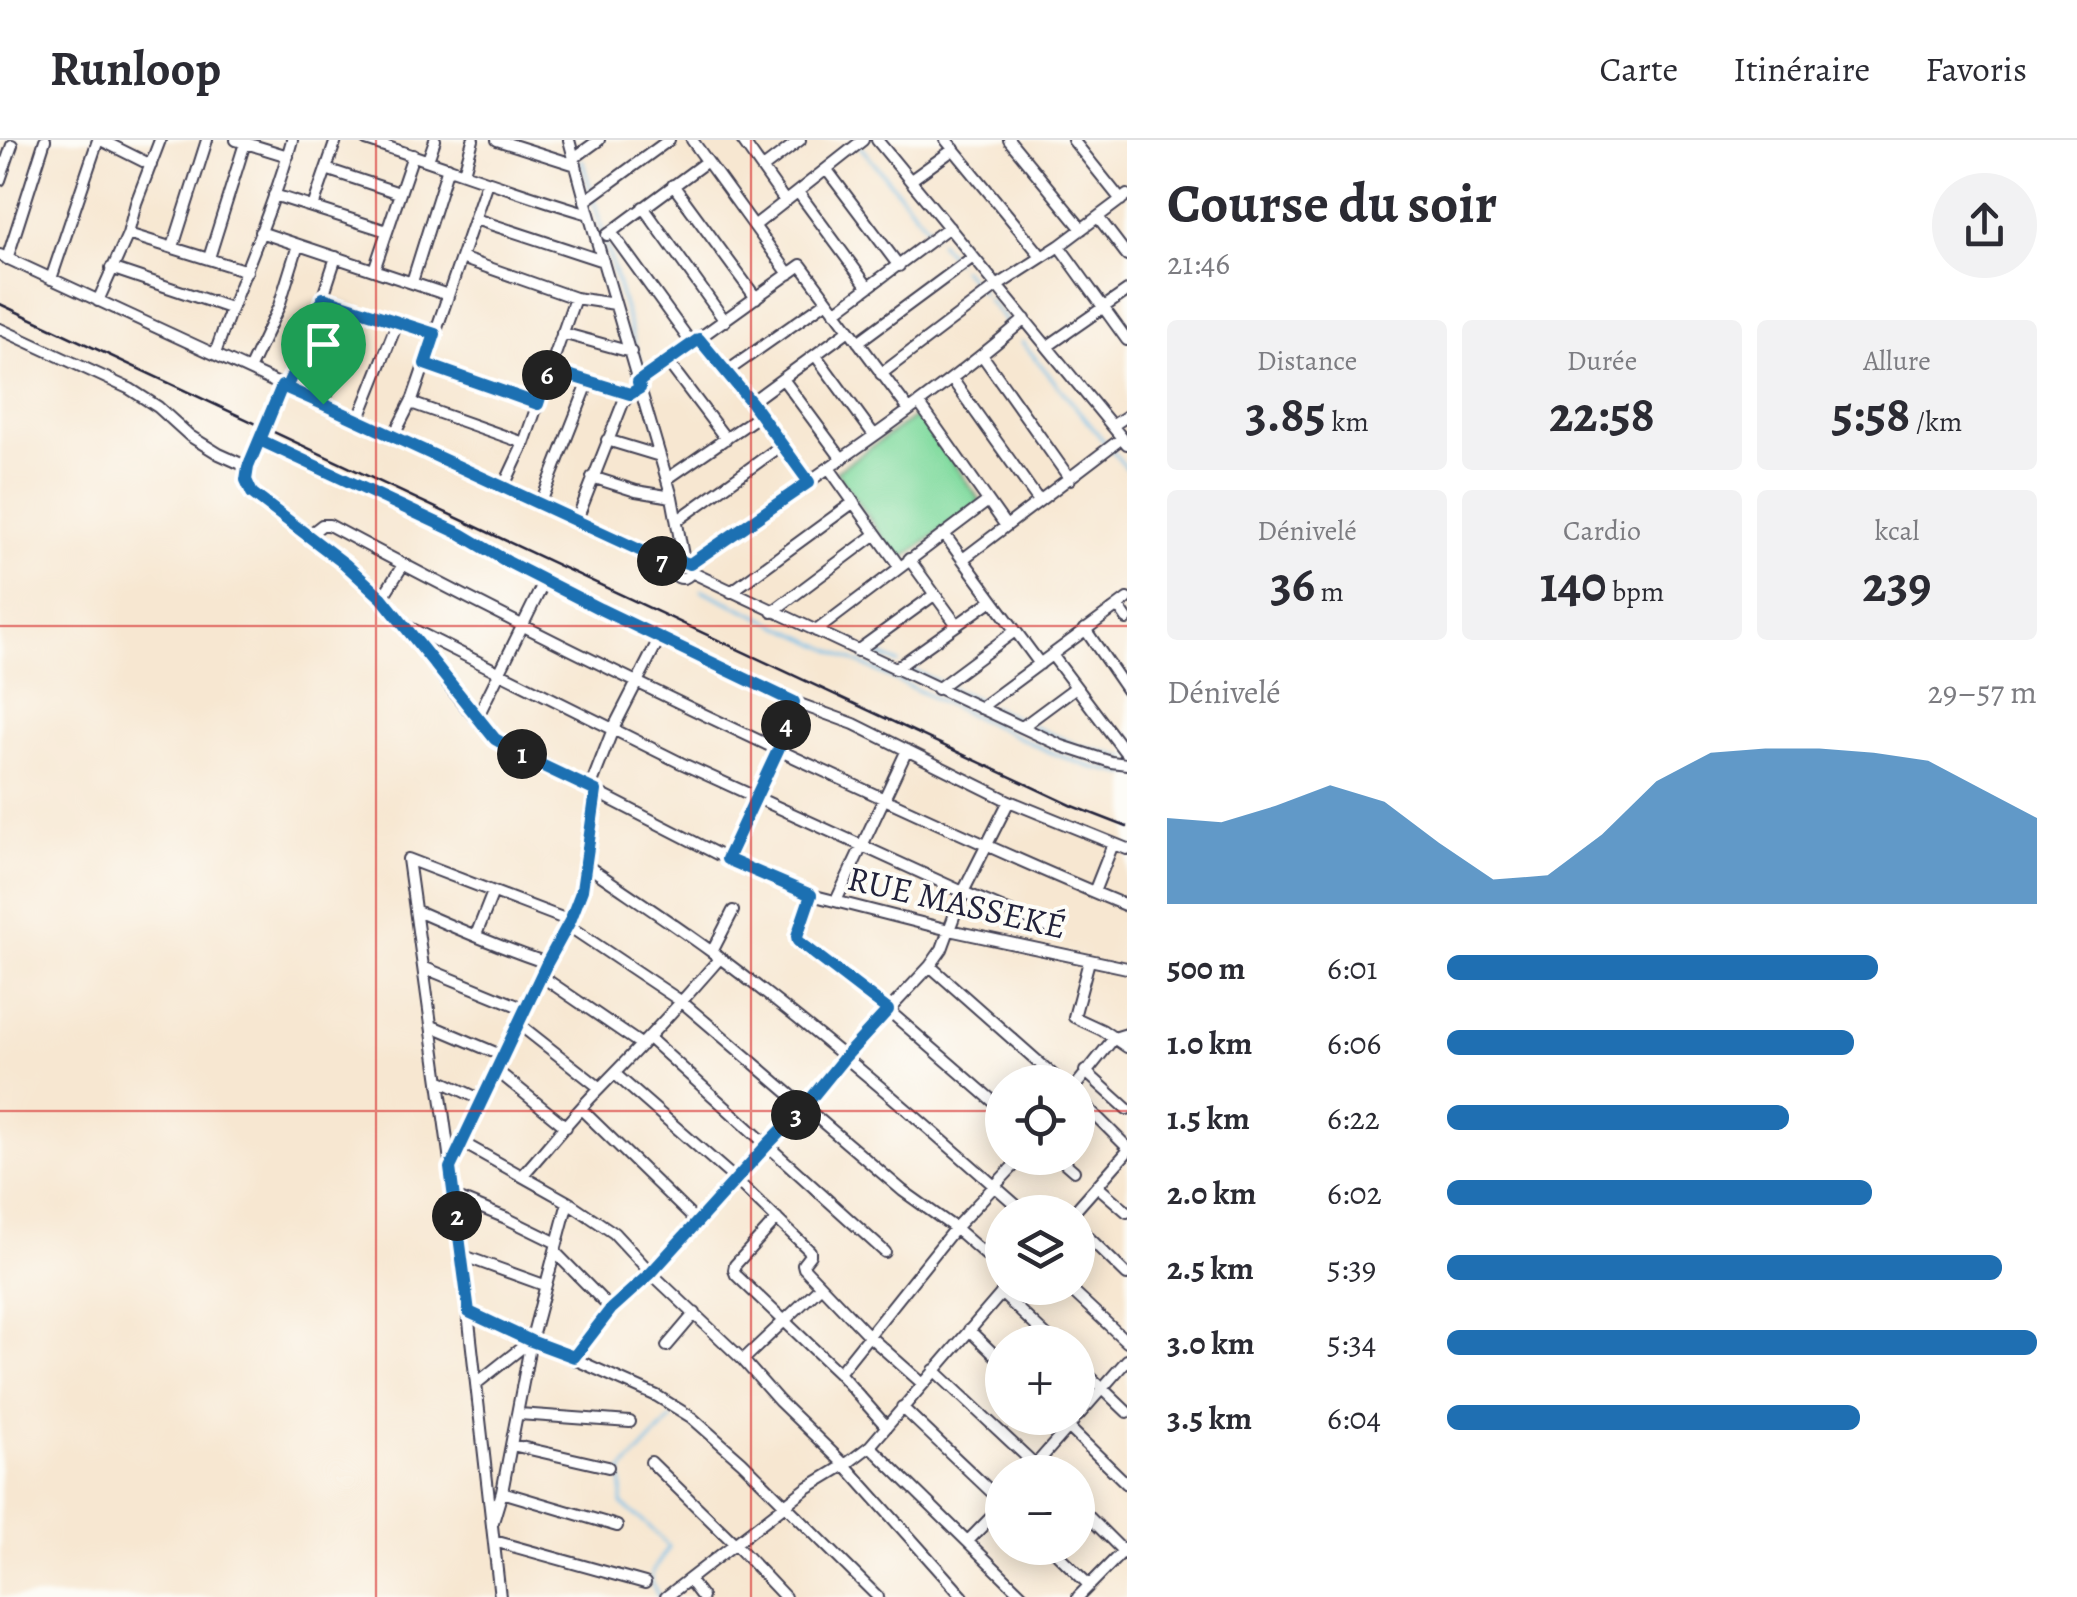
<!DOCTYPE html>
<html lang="fr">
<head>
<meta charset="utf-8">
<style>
	:root { --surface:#fff; --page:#f2f2f3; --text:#2b2b33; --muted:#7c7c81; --line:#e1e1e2; --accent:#1f6fb2 }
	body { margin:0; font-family:Alegreya,serif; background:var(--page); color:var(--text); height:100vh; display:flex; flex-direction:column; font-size:38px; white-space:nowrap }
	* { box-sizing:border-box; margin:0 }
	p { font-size:32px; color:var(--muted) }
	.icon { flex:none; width:55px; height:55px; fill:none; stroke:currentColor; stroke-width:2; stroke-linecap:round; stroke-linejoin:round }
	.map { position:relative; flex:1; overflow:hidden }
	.details { display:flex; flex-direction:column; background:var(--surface); width:950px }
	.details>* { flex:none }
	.buttons { position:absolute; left:985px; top:925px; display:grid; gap:20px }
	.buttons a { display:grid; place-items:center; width:110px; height:110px; border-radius:50%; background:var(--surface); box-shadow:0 5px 25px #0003; font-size:50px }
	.pin { position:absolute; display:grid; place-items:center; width:85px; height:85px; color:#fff; margin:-102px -42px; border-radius:50% 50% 50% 0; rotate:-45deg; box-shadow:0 0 10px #0007 }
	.pin .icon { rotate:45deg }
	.km { position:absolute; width:50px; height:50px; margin:-25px; border-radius:50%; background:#222; color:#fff; font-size:28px; line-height:50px; text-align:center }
	.round { display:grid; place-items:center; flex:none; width:105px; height:105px; border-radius:52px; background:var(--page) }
	.summary { display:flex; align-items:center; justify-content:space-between; height:170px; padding:0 40px }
	h1 { font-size:55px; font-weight:600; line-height:75px }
	.metrics { display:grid; grid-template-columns:repeat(3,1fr); gap:15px; height:170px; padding:10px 40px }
	.metrics div { display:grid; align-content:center; border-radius:10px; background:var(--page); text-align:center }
	.metrics b { font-size:50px; font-weight:600 }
	.metrics small { font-size:28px; font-weight:400 }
	.metrics p { font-size:28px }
	.chart { height:280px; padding:20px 40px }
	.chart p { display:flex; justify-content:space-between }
	.chart svg { width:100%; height:180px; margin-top:10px; fill:var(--accent); opacity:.7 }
	ul { padding:0 40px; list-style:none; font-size:32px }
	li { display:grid; grid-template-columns:160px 120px 1fr; align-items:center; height:75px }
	li i { height:25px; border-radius:12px; background:var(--accent) }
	header { display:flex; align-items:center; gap:60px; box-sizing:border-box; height:140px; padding:0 50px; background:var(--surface); border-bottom:2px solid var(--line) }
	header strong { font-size:48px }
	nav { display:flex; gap:55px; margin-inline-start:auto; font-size:35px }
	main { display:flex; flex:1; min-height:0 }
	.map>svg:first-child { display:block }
</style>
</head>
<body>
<header>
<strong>Runloop</strong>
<nav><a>Carte</a><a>Itinéraire</a><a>Favoris</a></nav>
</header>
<main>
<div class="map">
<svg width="1127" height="1457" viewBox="0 0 1127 1457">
	<rect width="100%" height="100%" fill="#fdfcf7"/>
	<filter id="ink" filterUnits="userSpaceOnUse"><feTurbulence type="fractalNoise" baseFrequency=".01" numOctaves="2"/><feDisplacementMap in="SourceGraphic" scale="20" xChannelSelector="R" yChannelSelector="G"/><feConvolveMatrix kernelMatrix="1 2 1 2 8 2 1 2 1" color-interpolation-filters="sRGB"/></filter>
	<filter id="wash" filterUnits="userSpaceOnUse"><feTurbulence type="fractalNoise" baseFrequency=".0048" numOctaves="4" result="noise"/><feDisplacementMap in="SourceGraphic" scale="40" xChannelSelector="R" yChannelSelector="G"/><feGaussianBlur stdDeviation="2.25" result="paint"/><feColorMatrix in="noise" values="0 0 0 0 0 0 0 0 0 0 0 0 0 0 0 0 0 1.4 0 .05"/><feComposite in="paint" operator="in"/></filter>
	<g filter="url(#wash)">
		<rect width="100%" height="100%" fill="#f7e7d1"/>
		<path fill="#83dba0" stroke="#527e6e" stroke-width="2.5" d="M919,274L981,362L899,421L836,331Z"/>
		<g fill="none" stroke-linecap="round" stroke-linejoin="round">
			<path stroke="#70bdea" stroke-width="2.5" d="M859,5L934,95
				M582,20L591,50
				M593,58L643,233
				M1083,82L1097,72
				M939,102L956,122
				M1047,108L1076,86
				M961,128L982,153
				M987,159L1005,181L1004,190
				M1022,202L1107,305
				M645,241L671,329
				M1112,311L1127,329
				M673,337L683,372
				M686,380L692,403
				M702,450L1050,612L1091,627L1127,634
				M747,453L776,466
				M783,470L817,485
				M824,489L858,504
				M869,510L898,523
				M905,527L939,542
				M946,546L980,561
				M992,567L1021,581
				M1032,586L1079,606L1127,618
				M659,1457L650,1441L653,1431L669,1407L649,1386L622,1364V1331L672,1278"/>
		</g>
	</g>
	<g filter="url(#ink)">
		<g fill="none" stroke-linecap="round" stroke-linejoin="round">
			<defs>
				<path id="minor" d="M101,0L151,25
					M236,0L288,16
					M366,0C441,24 513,52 589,74
					M497,0L576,25
					M569,0L589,74L672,357L684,421
					M692,0L789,134L792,131
					M742,0L785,61
					M877,0L1127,304
					M946,0L1042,117
					M1009,0L1082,89
					M1073,0L1121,60
					M574,18L599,0
					M428,20L435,0
					M763,28L800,0
					M326,29L399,53
					M827,30L899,126
					M464,32L473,0
					M0,40L12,5
					M911,40L954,9
					M673,45L756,158
					M798,52L868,147
					M274,55L387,91
					M585,61L669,0
					M313,67L336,0
					M643,67L725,181
					M1098,77L1127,115
					M475,79L603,121
					M754,86L863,0
					M260,92L448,155
					M611,92L692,204
					M128,94L247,131
					M607,95L707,21
					M1059,106L1127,200
					M173,107L207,0
					M0,115L674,427
					M209,118L245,3
					M461,118L575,158L615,164
					M7,119L45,0
					M801,125L909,270
					M111,128L230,168
					M374,130L413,15
					M51,139L98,0
					M412,142L448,27
					M323,158L435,194
					M98,161L128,94L136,63L160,0
					M835,172L949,87
					M0,189L130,249L158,267L190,296L219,314L248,327
					M562,193L631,212
					M699,199L751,262L809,342
					M858,202L973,117
					M1048,206L1127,151
					M215,214C239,142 272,73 292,0
					M982,215L1070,339
					M816,216L874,295
					M667,221L726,299
					M425,224L538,264
					M549,229L631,253
					M249,230L279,166L298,105
					M726,232L827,161
					M881,234L997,146L1059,106L1127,55
					M783,239L842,319
					M952,239L1039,361
					M638,242L801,125
					M282,246L248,327L246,340L252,353C297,386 346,418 383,459C423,504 455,562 499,602L727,719L811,755L949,790L1127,828
					M286,247L309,199L336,117
					M751,262L849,190
					M411,263L524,303
					M919,263L1006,386
					M323,265L360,169
					M358,281L398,181
					M1112,286L1127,276
					M393,297L413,258L487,42
					M259,300L461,394L509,422L600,469L794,562L854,584L1009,661L1127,709
					M607,300L660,316
					M829,328L899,426
					M592,337L636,351L672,357
					M667,339L760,275
					M503,348L524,303L575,158
					M540,365L589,241
					M678,380L782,305
					M576,382L623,263L631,253L640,248
					M944,394L1040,524
					M309,395L322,385H329C497,475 668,559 841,639C936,683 1030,726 1127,766
					M909,419L957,485
					M963,419L1122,298
					M673 429a9 9 0 1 1 18 0a9 9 0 1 1-18 0Z
					M689,424C803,345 920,269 1025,179
					M691,432L1062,606L1111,622L1127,624
					M731,452L854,362
					M382,458L403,425
					M1118,466L1127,479
					M772,472L876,394
					M408,487L681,623L963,752L1059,792
					M1085,489L1127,550
					M816,491L988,361
					M857,511L934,455
					M1052,515L1125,612
					M895,529L992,460
					M937,549L1015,491
					M980,568L1127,459
					M477,578L545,440
					M1022,587L1076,547
					M590,648L613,589L660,497
					M727,719L778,610L794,562
					M586,725C628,754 671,782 712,812C821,893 923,983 1024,1072
					M1094,752L1113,704
					M811,755L797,796L801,805L888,870L1002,969
					M836,761L907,610
					M417,771C460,790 502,808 547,823
					M567,785L682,862L903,1051L955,1088L1002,1129
					M476,795L493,752
					M712,812L733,771
					M1089,821L1074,877L1102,890L1127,907
					M930,826L1061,942
					M425,828L525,869
					M541,836L642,905
					M520,885L600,948
					M432,886L503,916
					M649,898L885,1112
					M496,930L566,987
					M1085,931L1127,969
					M615,934L735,1039L810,1111V1115L803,1124L804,1128L869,1196L923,1244
					M439,940L482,960
					M1078,943L1114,898L1127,894
					M1078,958L1127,1007
					M581,969L697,1082
					M463,1003L568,1062L614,1093L651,1133L743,1220L779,1261L845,1325L963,1457
					M1059,1018L1074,1031
					M450,1027L547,823L570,781L582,749L596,651
					M522,1036C548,1007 572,976 599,949C641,906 681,863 720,818
					M1097,1046L1127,1072
					M455,1057L506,1078L557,1103
					M1074,1072L1127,1012
					M777,1079L735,1125L734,1130L736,1135L839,1233L886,1286
					M1078,1087L1127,1135
					M555,1112L611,1169
					M461,1115L544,1145
					M1069,1148L1127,1202
					M1001,1153L1053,1202
					M469,1172L657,1256L691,1277L742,1322L878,1457
					M969,1190L1002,1222
					M667,1206L695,1173
					M574,1217L611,1169L651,1133L768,1004L805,966L844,918L930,826L942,809L963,752L1009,661
					M743,1220L821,1146
					M1078,1225L1127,1272
					M934,1230L1043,1332
					M839,1233L955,1088L1021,1018
					M477,1243L520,1209L530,1205
					M902,1267L1002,1362
					M519,1274L630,1282
					M1078,1276L1127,1220
					M1059,1278L1127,1344
					M512,1305L608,1327
					M870,1306L1024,1457
					M651,1322L736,1405L785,1457
					M1029,1332L1073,1282
					M502,1352L617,1386
					M1078,1366L1126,1414
					M493,1382L502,1352L531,1201L568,1062
					M494,1401L645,1443
					M968,1401L1002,1366
					M1051,1408L1089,1445
					M689,1440L702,1457
					M500,1457L455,1057L408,719L570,781
					M666,1457L807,1348L845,1325L870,1306L1006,1148
					M1078,1457L1127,1407"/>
			</defs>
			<use href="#minor" stroke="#424052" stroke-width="14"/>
			<use href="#minor" stroke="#fff" stroke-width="10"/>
			<path stroke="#22223b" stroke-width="2.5" d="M0,164L1073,666L1127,687"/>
		</g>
	</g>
	<g fill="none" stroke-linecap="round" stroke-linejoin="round" filter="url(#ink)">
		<defs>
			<path id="route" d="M323,264L282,246L248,327L246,340L252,353L345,424L382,458L495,599L537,623L596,651L582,750L570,781L547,823L450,1028L469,1172L531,1201L574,1217L611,1169L651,1133L768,1004L805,966L844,918L888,870L798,801L797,796L811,755L727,719L778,610L794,562L600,469L508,422L461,394L260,300L282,246L286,248L309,199L323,158L435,194L425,224L538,264L549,229L630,254L640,248L638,242L699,199L751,262L809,342L690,424L680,421L674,426L323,264"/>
		</defs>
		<use href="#route" stroke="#fff" stroke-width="20"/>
		<use href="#route" stroke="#1f6fb2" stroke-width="12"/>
	</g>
	<path fill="none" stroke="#d62828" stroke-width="2.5" stroke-opacity="0.55" d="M376,0V1457M751,0V1457M0,486H1127M0,971H1002M1078,971H1127"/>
	<g text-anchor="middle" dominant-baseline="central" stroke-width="8" stroke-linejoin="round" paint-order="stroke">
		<g font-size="35" fill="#22223b" stroke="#fdfcf7">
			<text transform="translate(957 762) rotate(13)">RUE MASSEKÉ</text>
		</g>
	</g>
</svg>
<div class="buttons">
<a><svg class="icon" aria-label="locate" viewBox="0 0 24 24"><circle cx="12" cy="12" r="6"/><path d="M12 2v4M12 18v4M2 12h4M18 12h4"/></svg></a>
<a><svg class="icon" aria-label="layers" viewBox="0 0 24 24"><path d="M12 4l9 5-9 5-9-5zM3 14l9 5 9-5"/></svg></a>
<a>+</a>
<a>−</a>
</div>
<div class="pin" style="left:323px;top:264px;background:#1e9e55"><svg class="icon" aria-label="arrive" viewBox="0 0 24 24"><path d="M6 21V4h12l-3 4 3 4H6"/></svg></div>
<b class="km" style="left:522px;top:614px">1</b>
<b class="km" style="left:457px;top:1076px">2</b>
<b class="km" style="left:796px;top:975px">3</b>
<b class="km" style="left:786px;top:585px">4</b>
<b class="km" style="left:547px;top:235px">6</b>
<b class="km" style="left:662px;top:421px">7</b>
</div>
<section class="details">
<div class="summary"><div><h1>Course du soir</h1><p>21:46</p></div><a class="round"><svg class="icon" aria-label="share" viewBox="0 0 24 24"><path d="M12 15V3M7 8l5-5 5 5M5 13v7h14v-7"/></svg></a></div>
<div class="metrics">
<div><p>Distance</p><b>3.85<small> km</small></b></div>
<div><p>Durée</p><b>22:58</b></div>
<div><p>Allure</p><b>5:58<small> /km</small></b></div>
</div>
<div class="metrics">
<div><p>Dénivelé</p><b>36<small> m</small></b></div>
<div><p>Cardio</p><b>140<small> bpm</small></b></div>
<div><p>kcal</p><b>239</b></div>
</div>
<div class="chart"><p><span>Dénivelé</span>29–57 m</p>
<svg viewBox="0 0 160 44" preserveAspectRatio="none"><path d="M0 44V23L10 24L20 20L30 15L40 19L50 29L60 38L70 37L80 27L90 14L100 7L110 6L120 6L130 7L140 9L150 16L160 23V44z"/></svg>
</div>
<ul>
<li><b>500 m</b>6:01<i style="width:73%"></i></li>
<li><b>1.0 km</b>6:06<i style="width:69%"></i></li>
<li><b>1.5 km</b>6:22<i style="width:58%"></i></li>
<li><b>2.0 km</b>6:02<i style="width:72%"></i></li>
<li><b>2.5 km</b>5:39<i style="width:94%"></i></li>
<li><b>3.0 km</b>5:34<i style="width:100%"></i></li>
<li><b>3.5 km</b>6:04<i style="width:70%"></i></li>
</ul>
</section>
</main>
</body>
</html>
